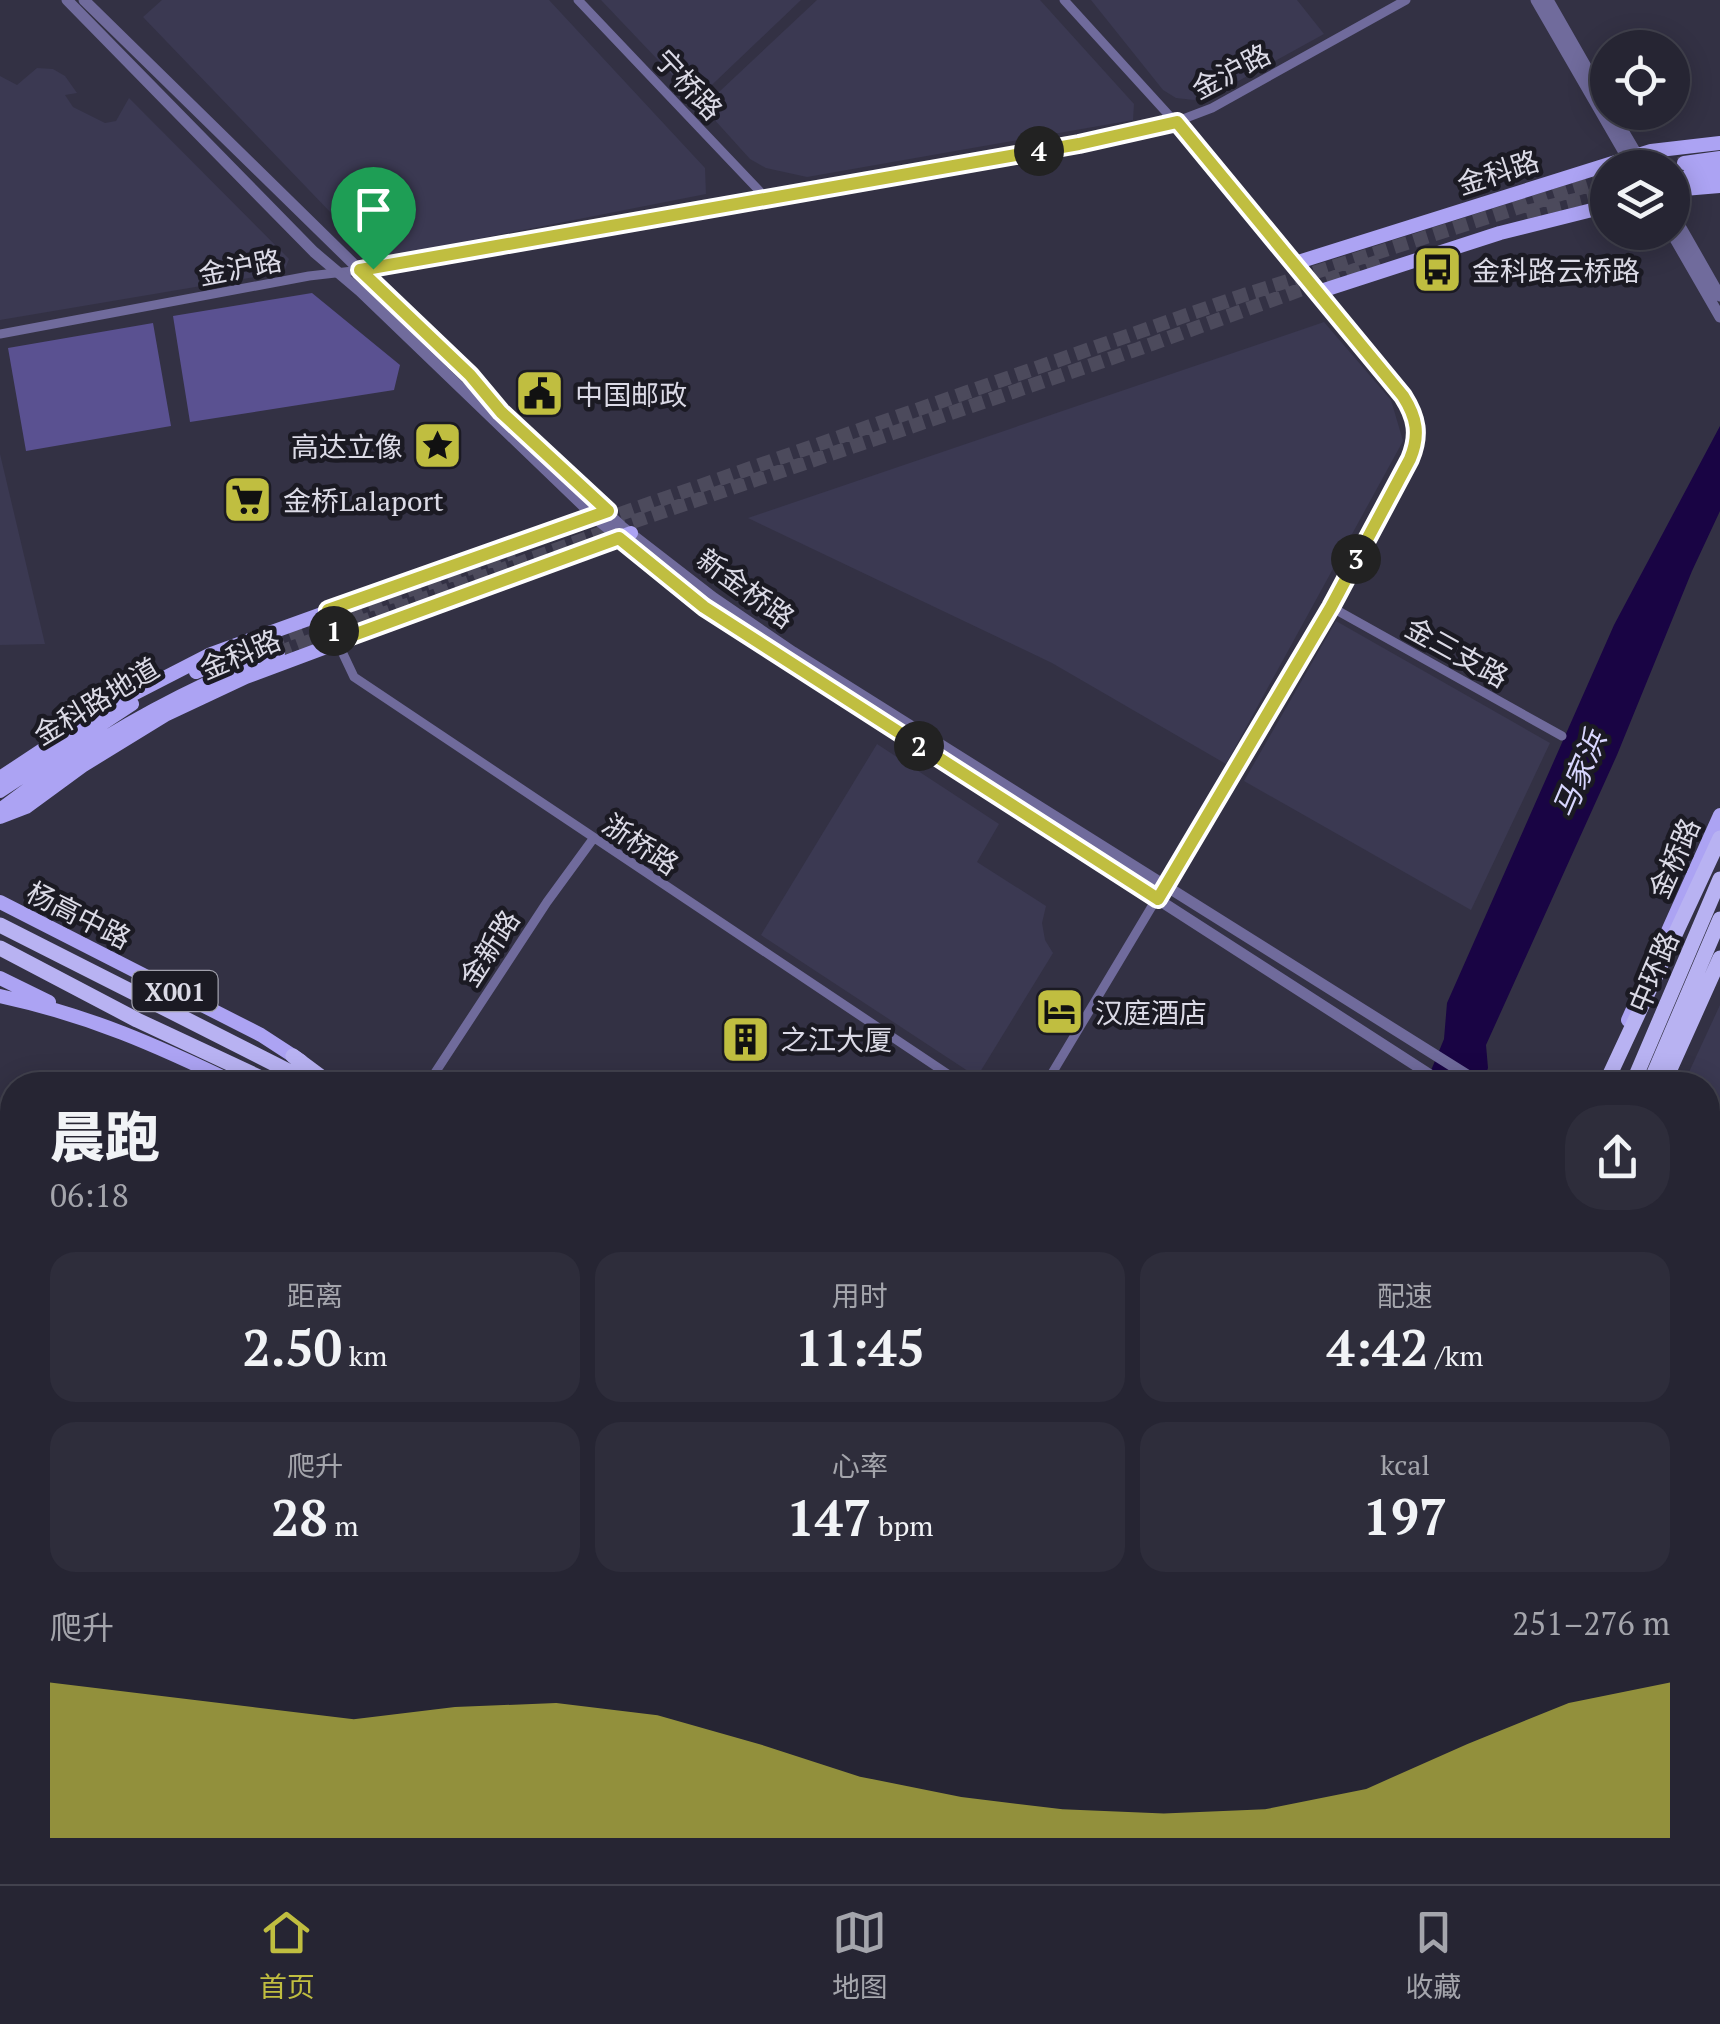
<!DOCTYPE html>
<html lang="zh">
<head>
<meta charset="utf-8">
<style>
	:root { --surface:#262533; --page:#2e2d3b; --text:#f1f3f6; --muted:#a4a5ac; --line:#42424e; --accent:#c0be40 }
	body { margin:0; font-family:"PT Serif","Noto Sans SC",serif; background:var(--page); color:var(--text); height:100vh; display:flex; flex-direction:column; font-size:38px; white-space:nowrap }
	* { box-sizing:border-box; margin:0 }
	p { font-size:32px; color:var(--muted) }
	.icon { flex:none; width:55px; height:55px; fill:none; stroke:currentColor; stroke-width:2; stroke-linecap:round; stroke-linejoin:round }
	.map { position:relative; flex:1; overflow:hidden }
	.sheet { position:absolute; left:0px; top:1072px; width:1720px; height:812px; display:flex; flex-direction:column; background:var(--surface); border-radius:40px 40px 0 0; box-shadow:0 5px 25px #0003,0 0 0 2px var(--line) }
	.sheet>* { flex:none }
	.tools { position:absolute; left:1590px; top:30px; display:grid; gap:20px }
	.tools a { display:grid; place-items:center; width:100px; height:100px; border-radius:50%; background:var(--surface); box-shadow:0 5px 25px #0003,0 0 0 2px var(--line); font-size:50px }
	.pin { position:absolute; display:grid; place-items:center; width:85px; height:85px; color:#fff; margin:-102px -42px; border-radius:50% 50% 50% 0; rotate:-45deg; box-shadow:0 0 10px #0007 }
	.pin .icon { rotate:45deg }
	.km { position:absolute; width:50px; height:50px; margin:-25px; border-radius:50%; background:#222; color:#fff; font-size:28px; line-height:50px; text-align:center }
	.round { display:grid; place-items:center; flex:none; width:105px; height:105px; border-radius:40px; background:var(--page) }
	.head { display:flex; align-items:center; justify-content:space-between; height:170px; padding:0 50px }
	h1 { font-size:55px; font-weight:800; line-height:75px }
	.metrics { display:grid; grid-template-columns:repeat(3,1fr); gap:15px; height:170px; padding:10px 50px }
	.metrics div { display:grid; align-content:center; border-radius:25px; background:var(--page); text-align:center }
	.metrics b { font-size:50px; font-weight:800 }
	.metrics small { font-size:28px; font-weight:400 }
	.metrics p { font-size:28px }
	.chart { height:280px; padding:20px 50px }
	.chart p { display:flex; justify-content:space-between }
	.chart svg { width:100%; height:180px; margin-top:10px; fill:var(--accent); opacity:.7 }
	.menu { display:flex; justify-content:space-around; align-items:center; height:140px; border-top:2px solid var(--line); background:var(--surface); font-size:28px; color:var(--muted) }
	.menu a { display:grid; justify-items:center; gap:5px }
	.menu .on { color:var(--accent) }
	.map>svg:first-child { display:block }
</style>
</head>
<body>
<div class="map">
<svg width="1720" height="1884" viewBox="0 0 1720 1884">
	<rect width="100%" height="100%" fill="#333144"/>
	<path fill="#3b3952" d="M162,0H549L705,168L706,194L396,255H376L357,240L143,17Z
		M601,0H801L696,100Z
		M817,0H1040L1134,104L1133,120L807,177L766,168L750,159L703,107Z
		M1091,0H1297L1324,34L1211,96L1194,100L1176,98L1163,90Z
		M37,68L53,69L65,76L77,93L65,95L73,107L105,123L116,121L129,98L289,259L284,272L0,320V76L17,85Z
		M1324,322L1391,400L1403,441L1226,764L1052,663L748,518Z
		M0,454L45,644L0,645Z
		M1336,621L1550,743L1471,910L1244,781Z
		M877,744L999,824L977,862L1046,906L1042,923L1045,940L1053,953L977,1077L761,935Z
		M1720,1005V1193L1708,1187V1085H1683Z
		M1720,1321V1540L1708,1532V1343Z"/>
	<path fill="#5a5191" d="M312,293L400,365L394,390L190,422L173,316Z
		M153,323L171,426L26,451L8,348Z
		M107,1873L539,1872L555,1879L556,1884H103Z"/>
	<path fill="#190444" d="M1720,426V511L1692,571L1617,755L1486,1045L1488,1068L1482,1085H1425L1444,1039L1447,1003L1614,625Z"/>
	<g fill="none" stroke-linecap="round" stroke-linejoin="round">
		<path stroke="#4c4a5c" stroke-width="14" stroke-dasharray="14 7" stroke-linecap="butt" d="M1658,168L1684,163
			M1526,212L1608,192
			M600,521L1244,295L1608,179
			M269,641L514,552
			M278,653L609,530L1138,349L1382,260"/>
		<path stroke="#706b9c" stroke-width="9" d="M578,0L767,199
			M0,334L309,276L388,267L1162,127L1212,108L1406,0
			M1331,607L1562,736
			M328,611L337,641L354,677L964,1085
			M427,1085L547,902L593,839
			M1045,1085L1331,607L1410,459C1420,435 1417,418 1403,396L1197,146L1064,0
			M0,1630L12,1635
			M588,1872L609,1884
			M85,1884L90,1872
			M919,1884L925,1872"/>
		<path stroke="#706b9c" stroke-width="11" d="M67,0L314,252L360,291L599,521L704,607L1446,1085
			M84,0L621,526L714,598L793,652L1483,1085
			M1536,0L1633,168
			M1548,0L1608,105
			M1612,112L1645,168
			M1672,212L1720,296
			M1671,232L1720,317
			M1708,1214L1720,1220
			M1708,1231L1720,1237
			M592,1884L598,1872"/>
		<path stroke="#aca3f3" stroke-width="14" d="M1684,163L1720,158
			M1688,176L1720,172
			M1672,190L1720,186
			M1295,263L1651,151L1720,143
			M1318,292L1500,233L1608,206
			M196,672L241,653
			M0,778L104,709L211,654L608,511
			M0,791L132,704
			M0,810C86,744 177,692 278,653
			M0,817L26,807L82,766L165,715L246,677L631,533
			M0,902L261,1035L301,1061
			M0,978L49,1002
			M0,996C89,1015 158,1046 239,1085
			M1628,1020L1720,815
			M1708,1764L1720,1771"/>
		<path stroke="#b8b2f2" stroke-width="15" d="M0,925L316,1085
			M0,948L137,1020L276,1085
			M293,1056L332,1085
			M1605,1085L1720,838
			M1632,1085L1720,879
			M1649,1085L1720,919
			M1663,1085L1720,958
			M1708,1778L1720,1785
			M1708,1790L1720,1796
			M1708,1814L1720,1820
			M1708,1832L1720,1838
			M1243,1884L1249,1872
			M1265,1884L1269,1872
			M1285,1884L1290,1872
			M1306,1884L1310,1872"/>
	</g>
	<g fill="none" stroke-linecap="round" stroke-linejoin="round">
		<defs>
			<path id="route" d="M1177,122L1403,396C1417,418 1420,435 1410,459L1331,607L1158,899L704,607L619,538L337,641L328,610L608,511L501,412L470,375L360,270L1079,144Z"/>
		</defs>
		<use href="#route" stroke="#fff" stroke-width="20"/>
		<use href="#route" stroke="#c0be40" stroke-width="12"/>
	</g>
	<defs>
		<symbol id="bus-square" viewBox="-11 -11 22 22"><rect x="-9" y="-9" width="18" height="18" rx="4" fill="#c0be40" stroke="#1b1a23"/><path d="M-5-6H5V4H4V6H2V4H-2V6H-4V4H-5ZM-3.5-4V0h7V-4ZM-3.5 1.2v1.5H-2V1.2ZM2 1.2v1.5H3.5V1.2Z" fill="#111"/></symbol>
		<symbol id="civic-square" viewBox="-11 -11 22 22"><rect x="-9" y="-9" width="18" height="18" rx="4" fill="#c0be40" stroke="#1b1a23"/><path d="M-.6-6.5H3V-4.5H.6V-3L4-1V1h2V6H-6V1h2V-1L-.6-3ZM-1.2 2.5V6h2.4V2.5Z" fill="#111"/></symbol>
		<symbol id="sight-square" viewBox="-11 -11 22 22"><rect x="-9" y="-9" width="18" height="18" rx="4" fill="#c0be40" stroke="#1b1a23"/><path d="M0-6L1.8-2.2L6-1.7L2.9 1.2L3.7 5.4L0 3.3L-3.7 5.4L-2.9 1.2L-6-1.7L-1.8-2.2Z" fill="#111"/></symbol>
		<symbol id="supermarket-square" viewBox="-11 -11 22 22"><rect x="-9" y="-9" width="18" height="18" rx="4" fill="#c0be40" stroke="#1b1a23"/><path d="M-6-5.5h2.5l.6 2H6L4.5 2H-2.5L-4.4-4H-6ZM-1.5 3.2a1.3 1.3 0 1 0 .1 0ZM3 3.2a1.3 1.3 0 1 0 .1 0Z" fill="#111"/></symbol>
		<symbol id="hotel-square" viewBox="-11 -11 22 22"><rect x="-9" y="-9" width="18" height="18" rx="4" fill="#c0be40" stroke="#1b1a23"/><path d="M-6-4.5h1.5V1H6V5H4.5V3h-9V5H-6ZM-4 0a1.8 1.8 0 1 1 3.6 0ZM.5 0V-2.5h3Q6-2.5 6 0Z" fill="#111"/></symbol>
		<symbol id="building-square" viewBox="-11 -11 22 22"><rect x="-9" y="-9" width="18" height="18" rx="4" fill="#c0be40" stroke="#1b1a23"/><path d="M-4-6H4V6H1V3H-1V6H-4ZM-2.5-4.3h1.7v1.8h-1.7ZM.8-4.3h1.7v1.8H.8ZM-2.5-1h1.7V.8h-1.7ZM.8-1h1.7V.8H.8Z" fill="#111"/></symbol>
	</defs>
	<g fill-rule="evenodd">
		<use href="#bus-square" x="1410" y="242" width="55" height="55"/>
		<use href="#civic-square" x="512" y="366" width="55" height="55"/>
		<use href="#sight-square" x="410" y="418" width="55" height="55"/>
		<use href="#supermarket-square" x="220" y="472" width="55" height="55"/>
		<use href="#hotel-square" x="1032" y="984" width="55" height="55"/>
		<use href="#building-square" x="718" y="1012" width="55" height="55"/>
	</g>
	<g text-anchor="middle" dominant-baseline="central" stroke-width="9" stroke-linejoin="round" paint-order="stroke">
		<rect fill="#1b1a23" stroke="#a1a0ac" stroke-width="2.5" x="132.5" y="971" width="85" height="40" rx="8"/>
		<g font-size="25" font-weight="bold" fill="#dbdae6">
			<text x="175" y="991">X001</text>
		</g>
		<g font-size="28" fill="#dbdae6" stroke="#1b1a23">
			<text transform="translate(1231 71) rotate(-28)">金沪路</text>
			<text transform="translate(689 84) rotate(47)">宁桥路</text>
			<text transform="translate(1498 172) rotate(-18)">金科路</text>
			<text transform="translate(240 267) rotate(-11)">金沪路</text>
			<text transform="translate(746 588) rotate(36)">新金桥路</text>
			<text transform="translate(1457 652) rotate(29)">金三支路</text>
			<text transform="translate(240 654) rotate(-23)">金科路</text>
			<text transform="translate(96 701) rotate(-31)">金科路地道</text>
			<text transform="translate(641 844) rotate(34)">浙桥路</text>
			<text transform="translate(1674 858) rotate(-66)">金桥路</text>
			<text transform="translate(79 915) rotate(27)">杨高中路</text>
			<text transform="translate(489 948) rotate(-57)">金新路</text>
			<text transform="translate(1653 972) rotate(-67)">中环路</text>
		</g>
		<g font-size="28" fill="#dbdae6" stroke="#1b1a23" text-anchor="start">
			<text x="1472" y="270">金科路云桥路</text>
			<text x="575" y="394">中国邮政</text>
			<text x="403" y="446" text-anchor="end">高达立像</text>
			<text x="283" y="500">金桥Lalaport</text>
			<text x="1095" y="1012">汉庭酒店</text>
			<text x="780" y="1039">之江大厦</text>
		</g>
		<g font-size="30" font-style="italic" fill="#d8d6fe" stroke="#1b1a23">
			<text transform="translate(1579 774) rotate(-67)">马家浜</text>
		</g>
	</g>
</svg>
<div class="tools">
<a><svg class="icon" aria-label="locate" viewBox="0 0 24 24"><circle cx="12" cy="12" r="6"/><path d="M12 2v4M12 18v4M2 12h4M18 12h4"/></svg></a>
<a><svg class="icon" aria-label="layers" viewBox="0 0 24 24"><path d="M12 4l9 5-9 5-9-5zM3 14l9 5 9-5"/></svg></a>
</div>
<div class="pin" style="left:373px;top:269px;background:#1e9e55"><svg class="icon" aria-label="arrive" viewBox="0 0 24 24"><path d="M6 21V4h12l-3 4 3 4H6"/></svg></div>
<b class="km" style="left:334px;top:631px">1</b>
<b class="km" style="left:919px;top:746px">2</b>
<b class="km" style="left:1356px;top:559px">3</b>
<b class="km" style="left:1039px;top:151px">4</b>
<section class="sheet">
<div class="head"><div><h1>晨跑</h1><p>06:18</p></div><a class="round"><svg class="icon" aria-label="share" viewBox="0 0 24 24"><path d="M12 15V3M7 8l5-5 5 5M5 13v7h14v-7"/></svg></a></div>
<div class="metrics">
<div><p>距离</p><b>2.50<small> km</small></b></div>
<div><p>用时</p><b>11:45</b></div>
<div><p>配速</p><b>4:42<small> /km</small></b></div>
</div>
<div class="metrics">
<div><p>爬升</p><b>28<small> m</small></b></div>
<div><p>心率</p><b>147<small> bpm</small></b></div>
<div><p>kcal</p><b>197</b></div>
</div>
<div class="chart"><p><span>爬升</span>251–276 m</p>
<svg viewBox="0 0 160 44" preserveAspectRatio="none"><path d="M0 44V6L10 9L20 12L30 15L40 12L50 11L60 14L70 21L80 29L90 34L100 37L110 38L120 37L130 32L140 21L150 11L160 6V44z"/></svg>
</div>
</section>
</div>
<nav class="menu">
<a class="on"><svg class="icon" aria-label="home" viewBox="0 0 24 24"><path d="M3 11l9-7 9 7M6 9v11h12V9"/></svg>首页</a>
<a><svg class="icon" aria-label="map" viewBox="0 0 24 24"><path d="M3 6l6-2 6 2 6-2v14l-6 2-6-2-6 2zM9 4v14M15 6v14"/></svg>地图</a>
<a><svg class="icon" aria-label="saved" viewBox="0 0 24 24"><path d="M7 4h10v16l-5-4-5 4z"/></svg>收藏</a>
</nav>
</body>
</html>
